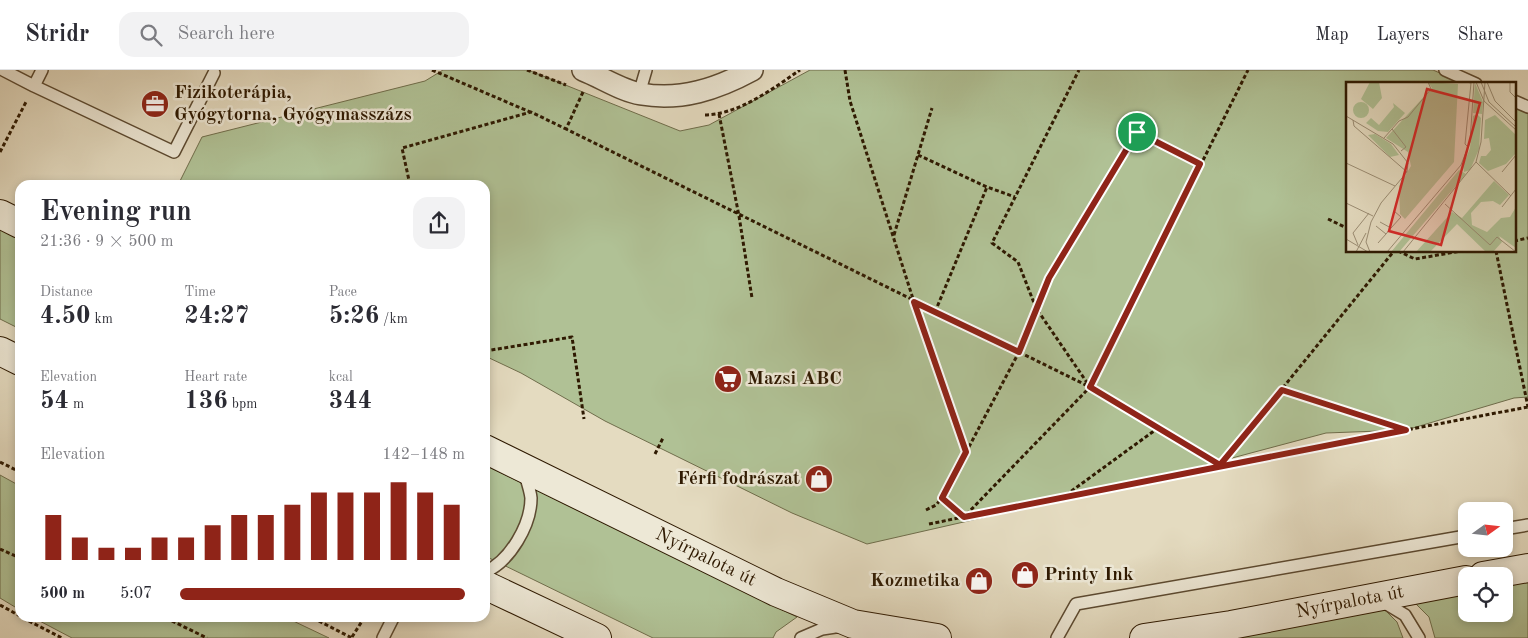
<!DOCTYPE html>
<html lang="en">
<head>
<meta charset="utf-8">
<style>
	:root { --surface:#fff; --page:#f2f2f3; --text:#2b2b33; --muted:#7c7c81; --line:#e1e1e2; --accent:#8f2418 }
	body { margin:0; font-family:"Old Standard TT",serif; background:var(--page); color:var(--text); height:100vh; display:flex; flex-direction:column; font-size:19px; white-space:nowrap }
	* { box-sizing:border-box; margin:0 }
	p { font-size:16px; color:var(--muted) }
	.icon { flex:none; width:28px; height:28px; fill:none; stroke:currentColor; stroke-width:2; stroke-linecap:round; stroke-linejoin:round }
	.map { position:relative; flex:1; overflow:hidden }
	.drawer { position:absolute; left:15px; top:110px; width:475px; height:442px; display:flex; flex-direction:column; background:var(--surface); border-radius:15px; box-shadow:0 2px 8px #0003 }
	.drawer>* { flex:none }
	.needle { width:32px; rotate:75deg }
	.fabs { position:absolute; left:1458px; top:432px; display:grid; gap:10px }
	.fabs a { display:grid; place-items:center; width:55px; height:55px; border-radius:10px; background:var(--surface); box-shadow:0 2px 8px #0003; font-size:25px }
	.pin { position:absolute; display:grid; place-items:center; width:42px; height:42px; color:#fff; margin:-21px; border:2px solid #fff; border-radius:50%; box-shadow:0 1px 5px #0007 }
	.round { display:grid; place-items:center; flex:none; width:52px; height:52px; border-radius:15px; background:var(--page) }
	.head { display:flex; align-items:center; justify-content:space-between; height:85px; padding:0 25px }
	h1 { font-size:28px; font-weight:700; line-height:38px }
	.figures { display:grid; grid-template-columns:repeat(3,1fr); gap:8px; height:85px; padding:5px 25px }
	.figures div { display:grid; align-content:center }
	.figures b { font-size:25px; font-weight:700 }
	.figures small { font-size:14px; font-weight:400 }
	.figures p { font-size:14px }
	.chart { height:140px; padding:10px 25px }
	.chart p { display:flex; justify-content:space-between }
	.chart svg { width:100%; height:90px; margin-top:5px; stroke:var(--accent); stroke-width:6 }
	ul { padding:0 25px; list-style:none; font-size:16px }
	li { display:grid; grid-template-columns:80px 60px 1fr; align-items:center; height:38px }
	li i { height:12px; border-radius:6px; background:var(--accent) }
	header { display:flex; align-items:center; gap:30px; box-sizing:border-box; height:70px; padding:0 25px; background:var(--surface); border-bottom:1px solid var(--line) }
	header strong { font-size:24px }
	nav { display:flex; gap:28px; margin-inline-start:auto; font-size:18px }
	.search { width:350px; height:45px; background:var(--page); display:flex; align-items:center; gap:12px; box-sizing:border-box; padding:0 18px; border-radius:15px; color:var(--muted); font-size:19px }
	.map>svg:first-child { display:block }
</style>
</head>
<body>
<header>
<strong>Stridr</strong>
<div class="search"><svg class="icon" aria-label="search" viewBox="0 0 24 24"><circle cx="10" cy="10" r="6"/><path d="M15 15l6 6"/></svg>Search here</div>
<nav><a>Map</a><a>Layers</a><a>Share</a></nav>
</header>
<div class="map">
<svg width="1528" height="568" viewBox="0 0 1528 568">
	<rect width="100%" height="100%" fill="#e4dbc0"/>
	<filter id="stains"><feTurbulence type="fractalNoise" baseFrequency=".004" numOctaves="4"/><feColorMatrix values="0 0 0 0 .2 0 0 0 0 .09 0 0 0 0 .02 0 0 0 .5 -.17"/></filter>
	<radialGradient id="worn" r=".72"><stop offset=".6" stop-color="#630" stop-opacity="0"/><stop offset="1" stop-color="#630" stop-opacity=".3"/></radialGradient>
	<path fill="#b0c195" stroke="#6f6d4b" d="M443,0H528L680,61L709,55L810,0H1433L1465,14H1347V181H1514V34L1528,40V327L1514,328L1406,360L1326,363L1157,408L867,474L792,443L605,351L521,303L485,286V115H178L202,67L425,11Z
		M0,158L20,168V259L0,249Z
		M485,395L797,547L776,562L773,568H653L485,486Z
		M0,405L20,416V540L0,528Z
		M1528,505V568H1435L1429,547L1410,528L1466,517V544H1504V510Z
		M1379,534L1397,552L1403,568H1199Z
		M34,548H287L329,568H72Z"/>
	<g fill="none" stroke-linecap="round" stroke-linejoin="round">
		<defs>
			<path id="lane" d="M3,0L34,16L42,0
				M1445,0L1476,14
				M34,16L174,82L214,3
				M639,24L646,0
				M1514,31L1528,37
				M1504,459L1528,455
				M485,502C510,491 531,455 531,428C530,419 526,409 524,401
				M1380,530L1405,545L1419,568
				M383,568L393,548
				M801,568L822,559L842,556
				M1057,568L1076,534L1466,466"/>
			<path id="street" d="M583,0C601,7 622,21 641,24C681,31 717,19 752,0"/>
			<g id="secondary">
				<path d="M0,144L20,154"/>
				<path d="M0,281L20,291"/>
				<path id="s1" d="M485,379L776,522L853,554L937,568"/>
				<path d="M1483,506L1528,498"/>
				<path d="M485,515L597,568"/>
				<path id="s2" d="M1144,568L1231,555L1466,510"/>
			</g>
		</defs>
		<use href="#lane" stroke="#5c4a31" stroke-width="14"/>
		<use href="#street" stroke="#5c4a31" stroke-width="24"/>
		<use href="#secondary" stroke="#2e1901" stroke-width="30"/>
		<path stroke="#2e1901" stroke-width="3" stroke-dasharray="4 2.5" stroke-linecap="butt" d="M432,0L530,42
			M527,0L566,15
			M845,0L850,31L914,232L966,382
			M583,22L566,59L1090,317L1220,395L1528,337
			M719,44L739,146L752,228
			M705,45C740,44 772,19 800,0
			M0,82L26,32
			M918,85L987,117L1015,127
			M410,115L402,78L531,42L566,59
			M1328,149L1347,158
			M894,165L932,38
			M1514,171L1528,168
			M1398,181L1415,189L1461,181
			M1496,181L1528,337
			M935,242L987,117
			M485,281L572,267L584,349
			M1090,317L1248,0
			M1282,320L1406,360
			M655,384L663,368
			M0,392L20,402
			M1066,425L1158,358
			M942,428L964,447L1090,317L1036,238L1018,192L992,173L1079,0
			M926,440L936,435L942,428L1019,282L1049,208L1137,62L1199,94
			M929,454L1220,395L1394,181
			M0,479L20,488
			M0,535L20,546
			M23,548L62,568
			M166,548L207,568
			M313,548L352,568
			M352,567L364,548"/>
		<use href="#lane" stroke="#ede8d6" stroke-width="11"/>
		<use href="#street" stroke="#ede8d6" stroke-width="21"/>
		<use href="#secondary" stroke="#ede8d6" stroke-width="28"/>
	</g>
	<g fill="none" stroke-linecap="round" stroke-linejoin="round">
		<defs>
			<path id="route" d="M1137,62L1049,208L1019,282L914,232L966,382L942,428L964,447L1406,360L1282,320L1220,395L1090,317L1200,94L1137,62"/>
		</defs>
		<use href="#route" stroke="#fff" stroke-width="10"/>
		<use href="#route" stroke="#8f2418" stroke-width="6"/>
	</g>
	<defs>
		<symbol id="office-disc" viewBox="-11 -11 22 22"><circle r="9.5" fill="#8f2418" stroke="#ede8d6"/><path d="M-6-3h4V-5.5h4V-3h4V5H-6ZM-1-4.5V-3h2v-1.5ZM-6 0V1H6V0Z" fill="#fff"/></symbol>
		<symbol id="supermarket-disc" viewBox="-11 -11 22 22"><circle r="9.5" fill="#8f2418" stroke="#ede8d6"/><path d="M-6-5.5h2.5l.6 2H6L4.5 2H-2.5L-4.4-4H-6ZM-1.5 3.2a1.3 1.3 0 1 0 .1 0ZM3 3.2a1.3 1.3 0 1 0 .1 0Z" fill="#fff"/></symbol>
		<symbol id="shop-disc" viewBox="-11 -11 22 22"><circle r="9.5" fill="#8f2418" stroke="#ede8d6"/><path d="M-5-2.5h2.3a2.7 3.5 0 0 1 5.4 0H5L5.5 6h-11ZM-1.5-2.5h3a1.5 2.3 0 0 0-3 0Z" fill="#fff"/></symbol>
	</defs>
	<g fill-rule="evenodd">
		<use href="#office-disc" x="139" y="18" width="32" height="32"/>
		<use href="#supermarket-disc" x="712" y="293" width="32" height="32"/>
		<use href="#shop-disc" x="803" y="393" width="32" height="32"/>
		<use href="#shop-disc" x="1009" y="489" width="32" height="32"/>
		<use href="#shop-disc" x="963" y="495" width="32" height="32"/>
	</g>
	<g text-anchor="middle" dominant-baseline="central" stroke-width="5" stroke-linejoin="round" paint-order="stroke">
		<g font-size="19" font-weight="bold" fill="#2e1901" stroke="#ede8d6" text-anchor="start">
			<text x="174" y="23">Fizikoterápia,<tspan x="174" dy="22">Gyógytorna, Gyógymasszázs</tspan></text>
			<text x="747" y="309">Mazsi ABC</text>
			<text x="800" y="409" text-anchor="end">Férfi fodrászat</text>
			<text x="1044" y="505">Printy Ink</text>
			<text x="960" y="511" text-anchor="end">Kozmetika</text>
		</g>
		<g font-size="19" fill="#2e1901" stroke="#ede8d6">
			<text stroke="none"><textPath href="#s1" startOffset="246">Nyírpalota út</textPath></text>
			<text stroke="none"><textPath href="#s2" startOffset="209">Nyírpalota út</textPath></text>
		</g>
	</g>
	<g transform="translate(1346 12)">
		<rect width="170" height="170" fill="#e4dbc0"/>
		<path d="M24,0H33L36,16L27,27L15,17ZM82,0L112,2L108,80L59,137L54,132L53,104L65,84L62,70L40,56L86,6ZM129,1L137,20L136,32L127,31ZM7 28a8 8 0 1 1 16 0a8 8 0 1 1-16 0ZM47,21L59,31L42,50L32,49L20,41L25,36L33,43L48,25ZM131,32L135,36L133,67L124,88L118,90L117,84L124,66L127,34ZM149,33L170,53V71L160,82L142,89L133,81L135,74H140L145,68L143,56L138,57L139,38ZM29,52L45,62L53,73L44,75L22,53ZM113,88L120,92L53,170H45ZM148,99L163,113L154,123L147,119L135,120L125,131L126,143L141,150L155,136L164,135L170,125V166L153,154L156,160L147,170H140L111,142L84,170H70L106,130L116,136Z" fill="#b0c195"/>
		<path fill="none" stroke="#9b8d74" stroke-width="1" d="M120,0L125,1L119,62L122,65M130,0L138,19L170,48M135,0L143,20L170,45M141,0L149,19L170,40M164,0V10L170,16M0,34L47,62L62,81L61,90L35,121L25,140L20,160L24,170M7,38L8,44L61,90M46,47L60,65L55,69M38,56L53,39L62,35L85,7L82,0M130,80L165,114M0,81L49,104M156,90L170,73M0,121L27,134M99,122L144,163L151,155L170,170M156,125L170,107M34,140L45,146L40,152M30,144L40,152L32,161M45,146L55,135L48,129M0,157L22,170M12,163L7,151L23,131M10,170L20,151M41,170L115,83L124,60L128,0M57,170L130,80L135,60L139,0"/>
		<path fill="#d62828" fill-opacity="0.15" stroke="#d62828" stroke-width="2.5" d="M81,7L134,21L95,163L43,149Z"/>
		<rect width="170" height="170" fill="none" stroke="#2e1901" stroke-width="2.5"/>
	</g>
	<rect width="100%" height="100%" filter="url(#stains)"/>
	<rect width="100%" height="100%" fill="url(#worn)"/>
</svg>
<div class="fabs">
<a><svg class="needle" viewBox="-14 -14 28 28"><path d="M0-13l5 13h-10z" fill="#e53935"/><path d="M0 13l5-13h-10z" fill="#7c7c81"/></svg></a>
<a><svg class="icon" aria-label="locate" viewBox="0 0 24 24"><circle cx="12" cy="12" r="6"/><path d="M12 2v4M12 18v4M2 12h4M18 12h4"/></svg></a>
</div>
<div class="pin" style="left:1137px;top:62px;background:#1e9e55"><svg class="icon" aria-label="arrive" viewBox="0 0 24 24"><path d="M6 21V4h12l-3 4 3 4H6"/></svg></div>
<section class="drawer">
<div class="head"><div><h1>Evening run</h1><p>21:36 · 9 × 500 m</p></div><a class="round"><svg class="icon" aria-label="share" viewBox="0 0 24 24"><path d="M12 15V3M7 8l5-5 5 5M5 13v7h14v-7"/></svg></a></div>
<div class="figures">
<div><p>Distance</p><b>4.50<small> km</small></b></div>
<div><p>Time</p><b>24:27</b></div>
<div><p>Pace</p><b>5:26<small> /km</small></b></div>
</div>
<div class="figures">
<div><p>Elevation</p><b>54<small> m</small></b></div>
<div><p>Heart rate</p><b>136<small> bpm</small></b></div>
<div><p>kcal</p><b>344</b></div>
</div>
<div class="chart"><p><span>Elevation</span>142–148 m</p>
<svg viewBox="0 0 160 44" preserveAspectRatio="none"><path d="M5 44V22M15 44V33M25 44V38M35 44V38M45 44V33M55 44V33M65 44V27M75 44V22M85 44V22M95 44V17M105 44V11M115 44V11M125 44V11M135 44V6M145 44V11M155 44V17"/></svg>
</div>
<ul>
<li><b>500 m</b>5:07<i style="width:100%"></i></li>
</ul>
</section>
</div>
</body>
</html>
